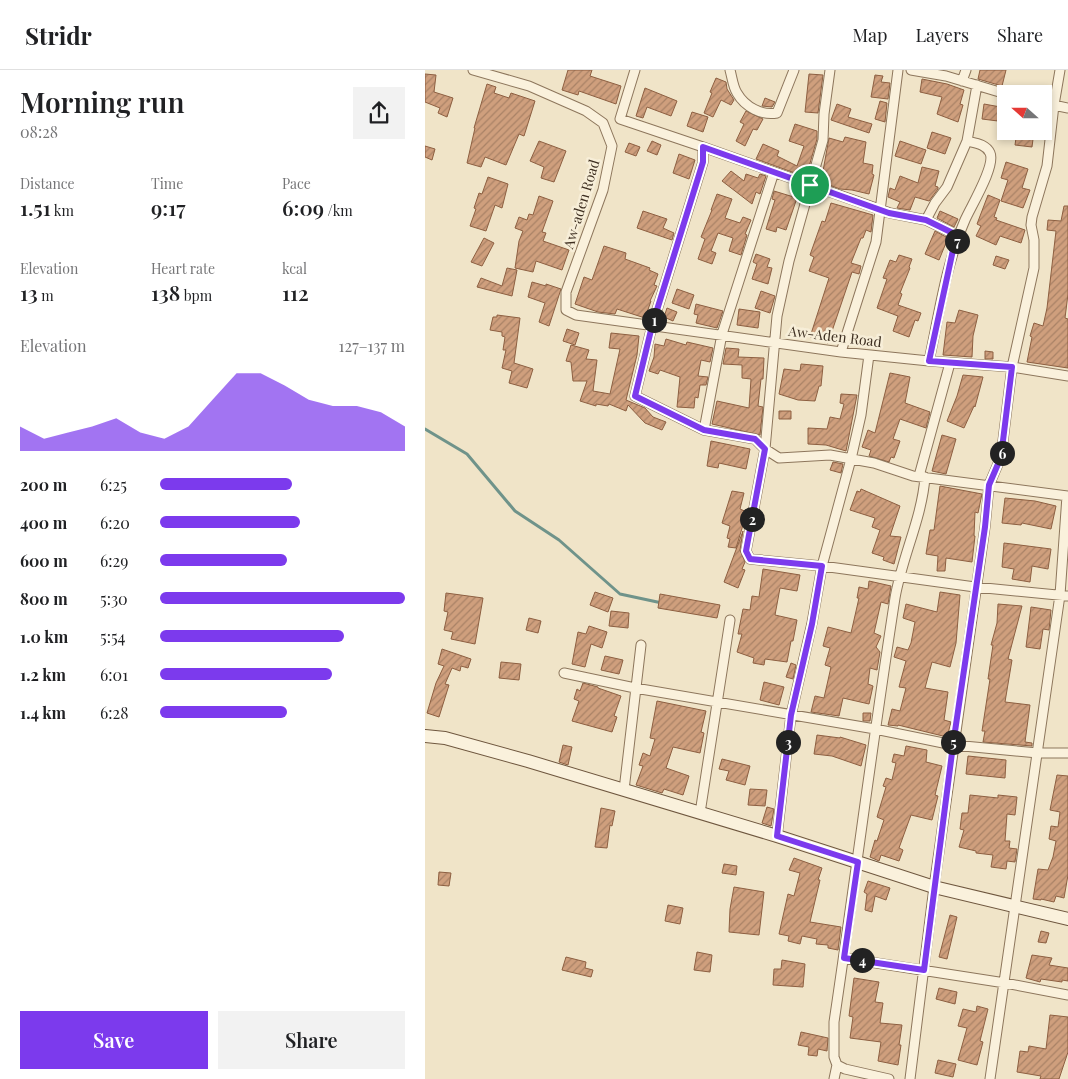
<!DOCTYPE html>
<html lang="en">
<head>
<meta charset="utf-8">
<style>
	:root { --surface:#fff; --page:#f2f2f2; --text:#202124; --muted:#757577; --line:#e0e0e0; --accent:#7c3aed }
	body { margin:0; font-family:"Playfair Display",serif; background:var(--page); color:var(--text); height:100vh; display:flex; flex-direction:column; font-size:19px; white-space:nowrap }
	* { box-sizing:border-box; margin:0 }
	p { font-size:16px; color:var(--muted) }
	.icon { flex:none; width:28px; height:28px; fill:none; stroke:currentColor; stroke-width:2; stroke-linecap:round; stroke-linejoin:round }
	.map { position:relative; flex:1; overflow:hidden }
	.side { display:flex; flex-direction:column; background:var(--surface); width:425px }
	.side>* { flex:none }
	.needle { width:32px; rotate:291deg }
	.tools { position:absolute; left:572px; top:15px; display:grid; gap:10px }
	.tools a { display:grid; place-items:center; width:55px; height:55px; border-radius:0px; background:var(--surface); box-shadow:0 2px 8px #0003; font-size:25px }
	.pin { position:absolute; display:grid; place-items:center; width:42px; height:42px; color:#fff; margin:-21px; border:2px solid #fff; border-radius:50%; box-shadow:0 1px 5px #0007 }
	.km { position:absolute; width:25px; height:25px; margin:-12px; border-radius:50%; background:#222; color:#fff; font-size:14px; line-height:25px; text-align:center }
	.round { display:grid; place-items:center; flex:none; width:52px; height:52px; border-radius:0px; background:var(--page) }
	.summary { display:flex; align-items:center; justify-content:space-between; height:85px; padding:0 20px }
	h1 { font-size:28px; font-weight:600; line-height:38px }
	.stats { display:grid; grid-template-columns:repeat(3,1fr); gap:8px; height:85px; padding:5px 20px }
	.stats div { display:grid; align-content:center }
	.stats b { font-size:21px; font-weight:600 }
	.stats small { font-size:14px; font-weight:400 }
	.stats p { font-size:14px }
	.chart { height:140px; padding:10px 20px }
	.chart p { display:flex; justify-content:space-between }
	.chart svg { width:100%; height:90px; margin-top:5px; fill:var(--accent); opacity:.7 }
	.button { display:flex; gap:10px; margin-top:auto; padding:10px 20px }
	.button a { flex:1; height:58px; border-radius:0px; background:var(--accent); color:#fff; font-size:20px; font-weight:600; line-height:58px; text-align:center }
	.button a+a { background:var(--page); color:var(--text) }
	ul { padding:0 20px; list-style:none; font-size:16px }
	li { display:grid; grid-template-columns:80px 60px 1fr; align-items:center; height:38px }
	li i { height:12px; border-radius:6px; background:var(--accent) }
	header { display:flex; align-items:center; gap:30px; box-sizing:border-box; height:70px; padding:0 25px; background:var(--surface); border-bottom:1px solid var(--line) }
	header strong { font-size:24px }
	nav { display:flex; gap:28px; margin-inline-start:auto; font-size:18px }
	main { display:flex; flex:1; min-height:0 }
	.map>svg:first-child { display:block }
</style>
</head>
<body>
<header>
<strong>Stridr</strong>
<nav><a>Map</a><a>Layers</a><a>Share</a></nav>
</header>
<main>
<section class="side">
<div class="summary"><div><h1>Morning run</h1><p>08:28</p></div><a class="round"><svg class="icon" aria-label="share" viewBox="0 0 24 24"><path d="M12 15V3M7 8l5-5 5 5M5 13v7h14v-7"/></svg></a></div>
<div class="stats">
<div><p>Distance</p><b>1.51<small> km</small></b></div>
<div><p>Time</p><b>9:17</b></div>
<div><p>Pace</p><b>6:09<small> /km</small></b></div>
</div>
<div class="stats">
<div><p>Elevation</p><b>13<small> m</small></b></div>
<div><p>Heart rate</p><b>138<small> bpm</small></b></div>
<div><p>kcal</p><b>112</b></div>
</div>
<div class="chart"><p><span>Elevation</span>127–137 m</p>
<svg viewBox="0 0 160 44" preserveAspectRatio="none"><path d="M0 44V32L10 38L20 35L30 32L40 28L50 35L60 38L70 32L80 19L90 6L100 6L110 12L120 19L130 22L140 22L150 25L160 32V44z"/></svg>
</div>
<ul>
<li><b>200 m</b>6:25<i style="width:54%"></i></li>
<li><b>400 m</b>6:20<i style="width:57%"></i></li>
<li><b>600 m</b>6:29<i style="width:52%"></i></li>
<li><b>800 m</b>5:30<i style="width:100%"></i></li>
<li><b>1.0 km</b>5:54<i style="width:75%"></i></li>
<li><b>1.2 km</b>6:01<i style="width:70%"></i></li>
<li><b>1.4 km</b>6:28<i style="width:52%"></i></li>
</ul>
<div class="button"><a>Save</a><a>Share</a></div>
</section>
<div class="map">
<svg width="643" height="1009" viewBox="0 0 643 1009">
	<defs>
		<pattern id="building-hatch" width="6" height="6" patternUnits="userSpaceOnUse" patternTransform="scale(1.25)"><rect width="6" height="6" fill="#cf9f7d"/><path d="M-1 1l2-2M0 6l6-6M5 7l2-2" fill="none" stroke="#a98266"/></pattern>
	</defs>
	<rect width="100%" height="100%" fill="#f0e4c8"/>
	<g fill="none" stroke-linecap="round" stroke-linejoin="round">
		<path stroke="#6f938a" stroke-width="3" d="M0,359L42,384L90,441L134,470L195,524L237,533"/>
	</g>
	<path fill="url(#building-hatch)" stroke="#8d5f41" d="M143,0H167L165,6L196,16L191,34L154,21L153,25L137,20Z
		M555,0H581L577,16L553,9Z
		M0,4L11,5L9,22L28,28L22,47L13,43L15,38L0,32Z
		M384,4L398,5L393,43L380,42Z
		M450,5L458,6L456,12L465,13L463,29L446,27Z
		M291,8L301,12L302,19L309,30L306,35L296,30L288,47L279,43L287,23L285,22Z
		M497,9L522,14L539,20L535,34L538,35L533,52L512,44L517,27L495,22Z
		M62,14L71,17L69,23L84,28L86,23L110,31L99,66L94,64L81,95L60,87L56,97L42,93L50,58H49Z
		M220,18L252,31L246,46L222,37L218,48L211,46Z
		M340,28L350,32L347,37L337,36Z
		M455,31L462,33L460,52L450,49Z
		M412,34L426,39L423,47L447,54L444,63L406,50Z
		M559,34L581,38V48L573,46V51L557,49Z
		M321,41L338,49L332,60L328,59L320,76L311,71L319,54L315,52Z
		M267,42L283,47L278,62L262,56Z
		M370,54L392,61V69L381,107L331,89L338,74L354,81L352,86L372,96L379,76L364,71Z
		M592,61H609L607,77L590,75Z
		M507,62L526,68L520,84L502,78Z
		M420,67L441,72L438,93L448,95L447,104L449,105L444,124L427,120L415,119L396,112L404,68L418,72Z
		M114,71L141,81L129,112L116,108L119,97L105,91Z
		M227,71L236,75L232,85L222,81Z
		M475,71L501,80L496,94L470,86Z
		M204,73L215,77L211,86L200,82Z
		M0,76L10,79L7,90L0,87Z
		M254,84L270,90L264,109L248,103Z
		M581,92L603,99L597,118L605,120L598,138L576,131L583,110L576,108Z
		M497,97L514,101L510,116L513,117V119L504,131L490,127L485,140L472,138L475,132L463,127L465,118L470,120L475,106L493,113Z
		M306,101L319,111L321,104L333,108L335,104L341,106L335,124L331,122L327,134L297,111Z
		M63,107L83,114L77,138L70,135L61,161L45,156L51,139L49,138L54,123L57,124Z
		M349,121L372,128L361,160L352,157L351,162L341,159L350,130L347,129Z
		M292,124L307,129L300,148L315,153L318,147L326,150L320,164L322,165L316,185L304,181L308,168L293,163L286,181L291,183L287,194L273,189L280,169L276,167L287,140H286Z
		M563,125L575,130L569,147L572,148L571,150L600,160L596,173L575,166L571,175L551,166L556,156L552,154Z
		M114,126L128,131L117,162L121,163L118,171L144,180L137,200L111,191L108,202L90,198L94,171L98,161L90,158L94,147L102,150L104,144L108,145Z
		M406,133L448,145L446,162L441,160L438,168H436L426,193L436,196L434,204L427,202L403,273L385,267L404,208L384,201L389,187L385,185L397,151L400,152Z
		M639,136H643V224L640,248L643,249V298L602,292L607,267L605,266L609,253L618,256L622,238L631,161L622,160L623,150L636,151Z
		M218,141L242,149L238,158L249,163L247,170L212,158Z
		M515,141L533,149L529,157L512,148Z
		M510,161L523,168L514,190L500,184Z
		M59,168L69,173L57,196L46,192Z
		M179,176L201,183L200,189L225,198L224,200L233,204L229,215L232,216L225,231H226L220,248L192,239L190,244L173,242L150,234L159,207L167,210Z
		M331,184L345,189L342,197L347,198L343,214L327,209L332,194L328,192Z
		M474,185L487,189L484,197L485,198L475,223L477,224L473,235L496,243L493,251L490,250L484,267L468,261L473,246L452,238L462,209L458,208L465,190L471,192Z
		M571,186L584,190L580,199L568,195Z
		M82,198L92,200L87,226L52,217L56,208L77,216Z
		M107,212L121,216V214L136,219L124,256L114,252L120,233L103,227Z
		M252,219L269,225L264,239L247,233Z
		M336,221L350,226L345,243L330,238Z
		M271,234L298,241L292,258L271,253L273,245L269,244Z
		M242,238L252,242L248,251L239,247Z
		M314,239L335,242L333,258L312,255Z
		M534,240L553,245L548,266L547,287L518,285L522,252L530,253Z
		M72,245L95,248L89,293L108,299L102,318L84,313L87,301L77,298L81,280H78L80,267L77,266V262L65,260L68,247H72Z
		M142,259L154,263L150,275L138,271Z
		M186,263L214,266L212,285L201,330L220,338L228,347L241,352L237,360L220,353L203,335L201,341L184,334L183,336L171,334V336L155,331L162,311H148L146,292L141,291L146,275L164,280L161,289L172,290L168,321L185,324L195,279L184,278Z
		M241,269L261,275L262,272L288,278L285,292L276,290L273,306L283,307L281,315H275L273,328L270,327L269,338L252,337L255,307L235,300L233,304L224,301L229,287L230,274L239,276Z
		M301,278L314,279L313,287L339,288L338,309H336L333,336L338,337L335,365L287,354L292,331L324,338L326,309L317,308V295L298,294Z
		M560,281L568,282V289H560Z
		M376,294L398,296L396,316H394L390,331L373,330L354,324L359,299L375,301Z
		M465,303L485,307L480,333L505,342L501,358L475,349L468,369L475,371L469,388L466,387L464,392L444,386L446,380L437,377L443,360L450,363Z
		M538,305L558,307L550,337L549,336L539,358L522,351L532,326Z
		M416,324L432,325L421,381L401,375L383,374V358L402,359L405,347L415,349L419,334L415,333Z
		M354,341H366V349H354Z
		M517,365L531,369L521,404L507,401Z
		M286,371L325,379L321,399L294,393L293,398L282,396Z
		M408,392L418,394L416,403L405,400Z
		M515,416L557,424L553,443L550,442L549,466H550L547,492L521,488L520,501H512L513,486L501,484L505,460H509Z
		M436,419L475,436L465,466L476,467L469,494L458,490L459,487L447,483L455,460L447,457L450,448L425,440L432,421L435,422Z
		M307,421L319,423L315,439L322,442L311,478L303,477L305,469L302,468L305,456L297,453Z
		M580,428L610,431L631,436L626,459L597,453L596,455L577,453Z
		M318,461L315,480L320,492L317,499L320,500L313,518L299,512Z
		M579,473L626,479L623,499L607,496L605,512L587,509L589,499L577,497Z
		M338,499L375,505L372,521L355,518L350,545L372,550L368,571H366L362,592L340,589L339,595L328,593L329,588L312,582L317,564H313L318,539L325,540L327,526L334,527Z
		M444,511L466,516L463,534L456,532L449,563L456,566L451,577L455,582L452,600L445,598L443,614L448,616L444,634L418,628L414,646L386,642L390,626L399,628L406,597L400,595L405,578L398,576L403,557L426,563L434,528H432L434,517L443,519Z
		M170,522L188,528L183,542L165,535Z
		M515,522L535,525L531,573L525,597L507,592L500,618L523,622L519,650L526,652L522,667L473,655V656L463,655L467,639L475,641L481,618L474,617L481,591L469,587L472,577L483,580L486,573L490,552L478,548L481,534L512,542Z
		M21,523L58,528L50,574L26,569L28,562L19,560L23,542L19,541Z
		M235,524L295,535L292,548L233,538Z
		M573,534L597,536L583,589L587,590L580,632L605,635L600,672L607,673V676L558,672L560,661H557L565,609H563L568,575H566L572,553Z
		M606,537L626,540L624,560L618,559L615,579L601,577Z
		M186,541L204,543L203,558L184,556Z
		M104,548L116,551L113,563L101,560Z
		M164,556L182,562L177,578L166,574L160,597L147,594L153,562L161,564Z
		M17,579L46,589L43,598L36,596L35,601L27,598L20,614L24,615L14,647L2,643L11,613L19,596L13,594Z
		M180,586L198,590L194,604L176,600Z
		M76,592L96,594L94,610L74,608Z
		M366,593L371,595L368,609L361,607Z
		M339,612L359,617L354,635L335,630Z
		M158,613L173,617V618L196,626L189,646L192,647L187,662L147,651L154,631L149,629L152,619L155,621Z
		M232,631L281,641L276,662L279,663L275,683L248,677L241,698L264,706L258,725L239,719L237,723L211,715L218,696L214,695L218,683L225,686L230,669L225,668Z
		M438,643H446L445,651H438Z
		M392,665L415,668V667L441,675L436,696L407,686L389,684Z
		M138,675L147,677L143,695L134,692Z
		M481,676L502,680L501,692L517,696L510,725L513,726L507,750L486,745L474,778L478,780L474,791L456,785L454,791L445,787L450,770L452,771L459,750L452,747L461,717L458,716L461,708L467,710L471,693L467,692L469,684L479,686Z
		M543,686L581,690L580,708L541,704Z
		M297,689L325,696L320,715L301,710L304,701L294,699Z
		M632,705L643,706V805L639,828L631,826L629,832L616,829V830L608,829L613,799L623,800L628,787L631,771L624,769L626,756L633,757L635,742L625,740Z
		M325,719L342,720L340,736L323,735Z
		M545,725L573,728V725L592,727L590,745L582,744L580,771H585L584,778L592,779L590,792L582,791L581,799L566,797L568,785L551,783V781L534,777L539,760L535,759L537,743H543Z
		M342,737L349,739L346,756L337,753Z
		M176,738L190,741L187,756L185,755L182,778L170,777Z
		M369,788L397,798L393,810H395L385,852L416,857L413,880L403,878V875L391,874L392,869L377,866L375,874L363,871L364,866L354,864L363,824L369,826L375,803L364,800Z
		M299,794L312,796L311,805L297,803Z
		M14,802L26,803L24,816L13,815Z
		M443,811L465,818L461,830L450,826L447,842L440,840L442,824L439,822Z
		M309,817L339,822L334,865L304,862L305,839Z
		M243,835L258,838L255,854L240,851Z
		M525,845L532,847L522,889L514,887Z
		M616,861L624,863L621,873L613,872Z
		M272,882L287,885L285,902L269,900Z
		M607,885L627,888L624,895L643,898V911L637,910V912L616,909L615,912L601,908Z
		M141,887L161,892L160,898L168,900L166,907L137,900Z
		M357,890L380,894L378,917L348,915L349,899H356Z
		M429,908L454,912L450,932L458,933L455,953L477,955L474,975H476L473,995L453,991L456,972L425,968L428,947L424,946Z
		M514,918L532,922L530,934L511,929Z
		M552,936L563,939L555,971L558,972L552,995L533,990L542,958L533,956L538,939L551,942Z
		M625,945L643,947V982L634,1009H615L616,1006L592,1002L595,981L603,982L604,976L621,979Z
		M376,962L403,968L402,981L393,979L392,986L383,985L384,977L373,975Z
		M513,990L531,994L528,1007L510,1003Z"/>
	<g fill="none" stroke-linecap="round" stroke-linejoin="round">
		<defs>
			<path id="street" d="M48,0L104,16L161,41L178,53L187,76L178,120L141,222V240L151,245L416,282L504,291L587,297L643,306
				M210,0L195,49L278,77V92L227,256L210,326L279,360L297,264L349,102
				M305,0C307,7 308,17 312,23C320,37 337,46 352,43L369,0
				M405,0L399,44L398,70L364,191L352,246L340,379L321,481L325,489L397,496L550,517L643,526
				M486,0L521,6L581,24
				M537,11L541,0
				M619,33L643,38
				M278,77L465,143L501,150L510,133L522,117L542,71L552,15
				M501,150L534,166
				M416,282L451,172L473,0
				M504,291C514,244 521,194 540,150C546,136 571,96 565,83C561,74 550,73 542,71
				M279,360L330,369L340,379L354,388L405,385L449,393L488,406L643,426
				M494,406L525,293
				M139,603L210,618L450,659L528,675L613,683H643
				M199,720L216,575
				M275,743L305,550
				M352,766L366,645L387,553L397,496L426,389L436,345L444,285
				M419,888L580,913L643,925
				M412,995L420,999L464,1009
				M409,1009L412,995L409,987V952C430,811 448,669 470,528C477,487 497,448 500,407
				M485,1009L509,817L560,457L564,415L576,387L587,297L609,198V170L606,155L607,147L622,96L629,35L635,0
				M565,1009L635,525L642,426"/>
			<path id="secondary" d="M0,666L20,668L103,691L352,766L509,817L643,849"/>
		</defs>
		<use href="#street" stroke="#8d765c" stroke-width="11"/>
		<use href="#secondary" stroke="#6f573f" stroke-width="14"/>
		<use href="#street" stroke="#faf1dc" stroke-width="9"/>
		<use href="#secondary" stroke="#faf1dc" stroke-width="12"/>
	</g>
	<g fill="none" stroke-linecap="round" stroke-linejoin="round">
		<defs>
			<path id="route" d="M278,77L464,143L501,150L534,166L528,180L504,291L587,297L576,387L564,415L560,457L528,675L499,900L419,888L433,792L352,766L366,645L387,554L397,496L325,489L321,481L340,379L330,369L279,360L210,326L227,256L278,92Z"/>
		</defs>
		<use href="#route" stroke="#fff" stroke-width="10"/>
		<use href="#route" stroke="#7c3aed" stroke-width="6"/>
	</g>
	<g text-anchor="middle" dominant-baseline="central" stroke-width="5" stroke-linejoin="round" paint-order="stroke">
		<g font-size="14" fill="#3d2e20" stroke="#f7eed8">
			<text transform="translate(156 134) rotate(-73)">Aw-aden Road</text>
			<text transform="translate(410 266) rotate(7)">Aw-Aden Road</text>
		</g>
	</g>
</svg>
<div class="tools">
<a><svg class="needle" viewBox="-14 -14 28 28"><path d="M0-13l5 13h-10z" fill="#e53935"/><path d="M0 13l5-13h-10z" fill="#757577"/></svg></a>
</div>
<div class="pin" style="left:385px;top:115px;background:#1e9e55"><svg class="icon" aria-label="arrive" viewBox="0 0 24 24"><path d="M6 21V4h12l-3 4 3 4H6"/></svg></div>
<b class="km" style="left:229px;top:250px">1</b>
<b class="km" style="left:327px;top:449px">2</b>
<b class="km" style="left:363px;top:672px">3</b>
<b class="km" style="left:437px;top:890px">4</b>
<b class="km" style="left:528px;top:672px">5</b>
<b class="km" style="left:577px;top:383px">6</b>
<b class="km" style="left:532px;top:171px">7</b>
</div>
</main>
</body>
</html>
